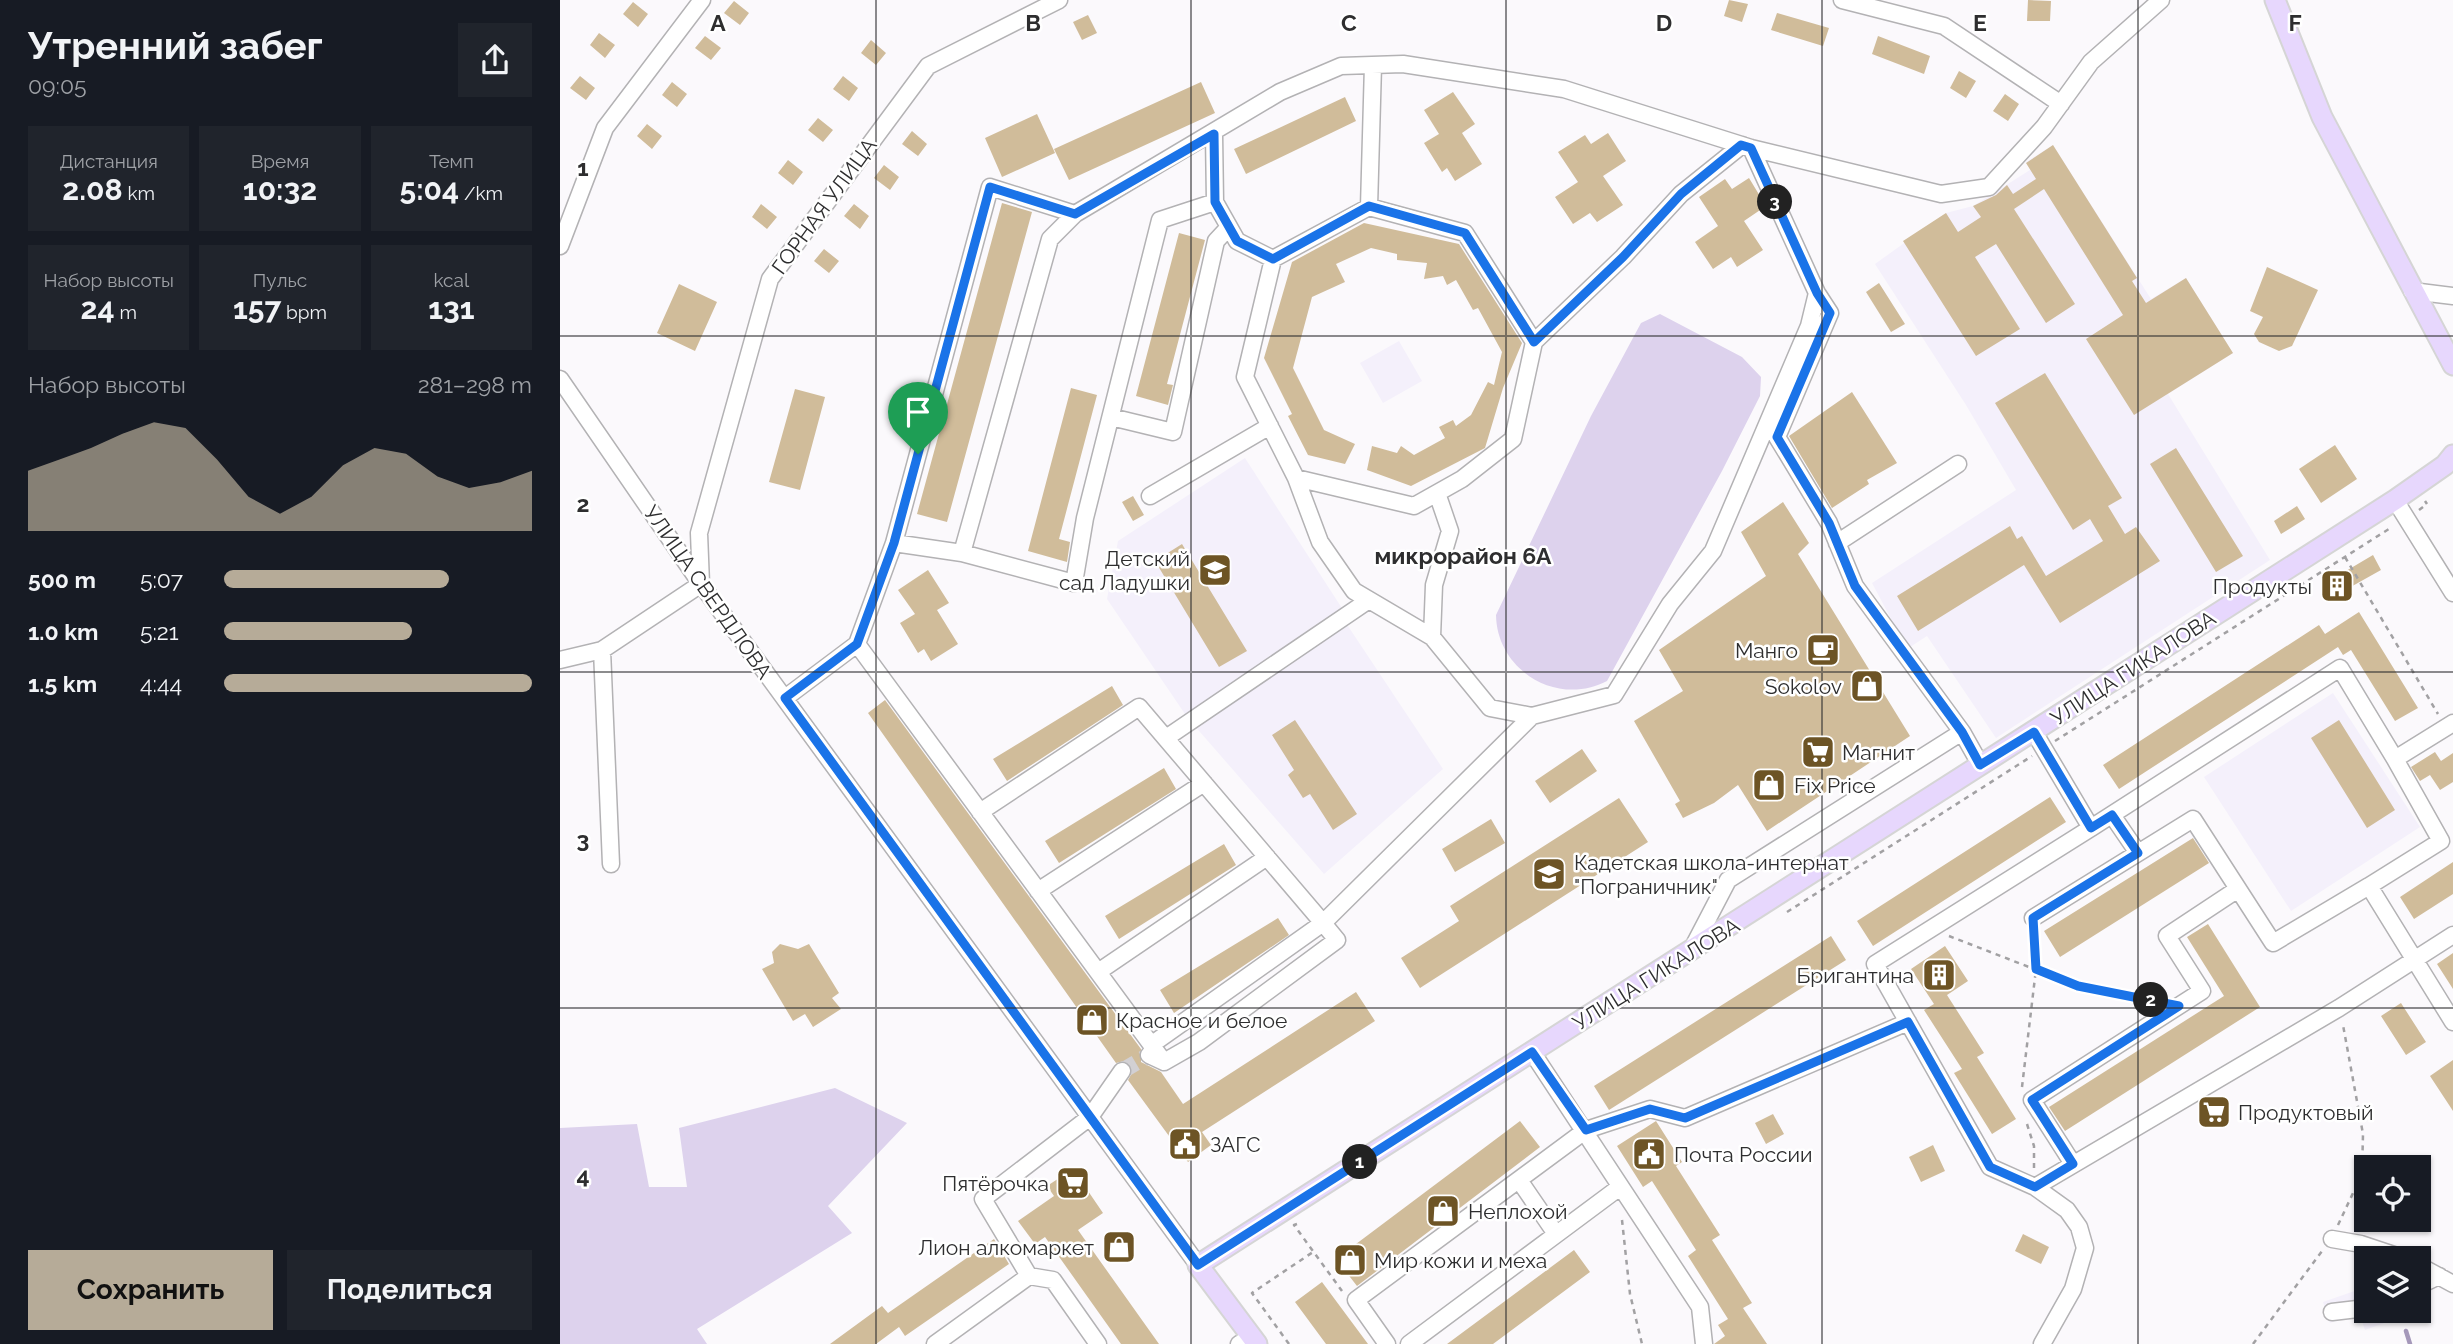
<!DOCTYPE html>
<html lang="ru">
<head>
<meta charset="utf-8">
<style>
	:root { --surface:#171b24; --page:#20242c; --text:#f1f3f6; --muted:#9ea1a6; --accent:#b6ab98 }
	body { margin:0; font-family:Raleway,sans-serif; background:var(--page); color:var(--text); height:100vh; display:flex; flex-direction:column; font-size:26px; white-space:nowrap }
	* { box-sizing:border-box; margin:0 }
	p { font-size:23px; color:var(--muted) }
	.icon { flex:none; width:38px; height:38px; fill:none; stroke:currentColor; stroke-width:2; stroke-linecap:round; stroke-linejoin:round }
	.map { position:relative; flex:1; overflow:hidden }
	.sheet { display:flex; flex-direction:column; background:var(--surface); width:560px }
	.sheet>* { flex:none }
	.buttons { position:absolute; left:1794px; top:1155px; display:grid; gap:14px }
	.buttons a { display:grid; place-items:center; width:77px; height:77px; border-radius:0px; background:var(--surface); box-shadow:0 2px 5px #0004; font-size:35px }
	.pin { position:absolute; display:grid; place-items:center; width:60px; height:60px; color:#fff; margin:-72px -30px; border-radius:50% 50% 50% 0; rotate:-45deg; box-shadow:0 0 7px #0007 }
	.pin .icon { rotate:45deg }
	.km { position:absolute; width:35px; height:35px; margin:-18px; border-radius:50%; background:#222; color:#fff; font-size:19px; line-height:35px; text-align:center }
	.round { display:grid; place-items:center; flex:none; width:74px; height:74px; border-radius:0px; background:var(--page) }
	.head { display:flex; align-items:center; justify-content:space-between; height:119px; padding:0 28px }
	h1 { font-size:38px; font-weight:700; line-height:52px }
	.metrics { display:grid; grid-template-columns:repeat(3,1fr); gap:10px; height:119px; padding:7px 28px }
	.metrics div { display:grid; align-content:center; border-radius:0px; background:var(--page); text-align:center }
	.metrics b { font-size:30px; font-weight:700 }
	.metrics small { font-size:19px; font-weight:400 }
	.metrics p { font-size:19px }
	.chart { height:196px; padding:14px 28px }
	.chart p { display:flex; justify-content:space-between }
	.chart svg { width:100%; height:126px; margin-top:7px; fill:var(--accent); opacity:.7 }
	.button { display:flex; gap:14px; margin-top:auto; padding:14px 28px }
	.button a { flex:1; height:80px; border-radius:0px; background:var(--accent); color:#111; font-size:28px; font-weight:700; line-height:80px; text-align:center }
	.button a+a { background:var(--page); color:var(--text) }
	ul { padding:0 28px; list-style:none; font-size:23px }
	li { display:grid; grid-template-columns:112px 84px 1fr; align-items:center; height:52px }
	li i { height:18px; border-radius:9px; background:var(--accent) }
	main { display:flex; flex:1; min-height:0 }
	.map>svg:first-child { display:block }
</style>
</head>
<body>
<main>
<section class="sheet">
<div class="head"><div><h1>Утренний забег</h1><p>09:05</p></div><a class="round"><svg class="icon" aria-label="share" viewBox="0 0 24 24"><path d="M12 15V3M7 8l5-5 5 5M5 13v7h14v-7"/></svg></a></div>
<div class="metrics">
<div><p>Дистанция</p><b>2.08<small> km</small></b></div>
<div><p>Время</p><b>10:32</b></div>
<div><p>Темп</p><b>5:04<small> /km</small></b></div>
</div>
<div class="metrics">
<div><p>Набор высоты</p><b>24<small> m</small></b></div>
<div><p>Пульс</p><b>157<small> bpm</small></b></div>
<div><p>kcal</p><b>131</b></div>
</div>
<div class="chart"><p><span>Набор высоты</span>281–298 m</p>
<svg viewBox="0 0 160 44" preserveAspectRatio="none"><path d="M0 44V23L10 19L20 15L30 10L40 6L50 8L60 19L70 32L80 38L90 32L100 21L110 15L120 17L130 25L140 29L150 27L160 23V44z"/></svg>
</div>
<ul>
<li><b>500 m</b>5:07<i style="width:73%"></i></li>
<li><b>1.0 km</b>5:21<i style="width:61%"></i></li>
<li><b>1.5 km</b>4:44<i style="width:100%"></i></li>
</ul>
<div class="button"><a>Сохранить</a><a>Поделиться</a></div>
</section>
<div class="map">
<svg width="1893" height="1344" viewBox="0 0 1893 1344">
	<rect width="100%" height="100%" fill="#fbf9fc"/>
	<path fill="#f4f0fb" d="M1493,145L1591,299L1626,278L1673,353L1608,394L1710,560L1436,738L1367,636L1347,649L1312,583L1456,490L1406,405L1315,264L1386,213L1413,206L1470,170L1466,162Z
		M839,341L862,381L823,403L800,363Z
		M685,458L787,616L627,717L547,599L558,541Z
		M784,620L883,769L764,874L633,724Z
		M1773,693L1860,827L1731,911L1644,777Z
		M1859,1277L1869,1307L1805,1330L1799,1313L1770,1323L1763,1302L1806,1287V1311H1858Z"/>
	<path fill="#ddd2ed" d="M1100,314L1182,357L1201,377L1200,396L1162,471L1047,681C998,707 937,671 936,615L1031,416L1081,323Z
		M275,1088L347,1123L268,1206L292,1233L137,1329L147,1344H0V1128L77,1124L89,1187H127L119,1128Z"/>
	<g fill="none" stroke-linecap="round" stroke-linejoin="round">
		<path stroke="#a598ba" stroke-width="4.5" d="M1846,1331L1850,1344"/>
	</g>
	<path fill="#d0bc9a" d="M1169,0L1188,4L1182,22L1164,16Z
		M1468,0L1491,1L1490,21H1467Z
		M174,1L189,13L180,25L164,13Z
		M73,2L88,14L78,27L63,14Z
		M1217,13L1269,28L1263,46L1211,30Z
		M528,15L537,33L522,40L513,22Z
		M39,33L55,45L45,58L30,45Z
		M145,36L161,48L151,60L135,48Z
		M1318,36L1370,56L1364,74L1312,54Z
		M311,40L326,53L316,65L301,53Z
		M1399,71L1416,81L1406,98L1390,88Z
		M20,76L35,88L26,100L10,88Z
		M283,76L298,88L289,101L273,89Z
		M112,82L127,94L117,107L102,95Z
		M641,82L655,113L509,180L494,149Z
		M893,92L915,124L902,133L922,164L895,181L887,168L882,172L864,143L879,134L864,110Z
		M1445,94L1459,104L1448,121L1433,111Z
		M785,97L796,121L686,174L674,149Z
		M477,114L495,153L442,177L425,138Z
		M258,118L273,130L263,142L248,130Z
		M87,124L102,136L92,149L77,136Z
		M352,131L367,144L358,156L342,144Z
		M1048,133L1066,161L1043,176L1063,205L1037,222L1030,213L1013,224L995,197L1018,182L998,152L1025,135L1031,144Z
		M1493,145L1577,278L1572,281L1586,303L1626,278L1673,353L1574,415L1526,339L1563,315L1484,189L1454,209L1515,304L1486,323L1436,244L1415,257L1460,329L1416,356L1343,241L1386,213L1398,232L1421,217L1413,206L1436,195L1447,185L1453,194L1476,179L1466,163Z
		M228,160L243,172L233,185L218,173Z
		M324,165L339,177L330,190L314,178Z
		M1189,178L1206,206L1184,221L1203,250L1177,267L1171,257L1153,269L1135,242L1158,226L1139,197L1165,179L1172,189Z
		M442,203L472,212L387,522L357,514Z
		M201,204L217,217L207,229L192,217Z
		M294,204L309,216L300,229L284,216Z
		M804,223L899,244L962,343L943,388L925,448L851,486L807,470L812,446L837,453L841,446L854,455L885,438L879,427L893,420L896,426L911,415L928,382L934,385L942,352L918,308L913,310L896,280L887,285L883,276L864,279L867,263L837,260V254L811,248L776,264L785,282L752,297L733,368L764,430L795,444L785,464L748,455L728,416L732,414L704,358L732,262Z
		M619,233L645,240L607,384L613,385L608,405L576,396Z
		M264,249L279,261L269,273L254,261Z
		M1707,267L1758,290L1732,346L1719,351L1699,342L1694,334L1703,317L1690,311Z
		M1319,283L1345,324L1331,332L1306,292Z
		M119,284L157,302L135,351L97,333Z
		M1485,373L1562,498L1548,506L1565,534L1576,527L1600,561L1500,623L1464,565L1358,631L1337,596L1450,526L1457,539L1462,536L1486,576L1543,541L1530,519L1513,530L1435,403Z
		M511,388L537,395L499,539L510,542L507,562L468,551Z
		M235,389L265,397L240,490L209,482Z
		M1292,392L1337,463L1307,480L1309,484L1272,508L1229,436Z
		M1775,445L1797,479L1761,503L1739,469Z
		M1616,448L1683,556L1656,572L1590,464Z
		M573,496L584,515L573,521L562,502Z
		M1223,502L1249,543L1238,554L1350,736L1207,831L1178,785L1154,803L1123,818L1115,804L1120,801L1074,721L1123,691L1099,650L1206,576L1181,532Z
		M1737,506L1745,519L1721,534L1714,521Z
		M622,544L687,651L659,667L595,561Z
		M1813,555L1821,570L1771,598L1764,584Z
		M368,570L389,603L377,610L398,644L371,661L364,649L358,653L340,623L355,614L338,590Z
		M1799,612L1858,708L1835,721L1791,650L1783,655L1778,647L1559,789L1543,765L1759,625L1765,634Z
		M552,686L563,705L447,781L433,759Z
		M325,700L581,1049V1062L601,1072L623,1104L796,992L815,1021L642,1132L651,1145L628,1162L568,1080L572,1073L571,1066L564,1061L556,1063L308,713Z
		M735,720L797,814L773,830L750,794L743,798L728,775L734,770L712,735Z
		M1779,720L1835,810L1807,828L1751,738Z
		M1022,749L1037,771L990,803L975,781Z
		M1875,752L1881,761L1893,753V782L1880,790L1870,775L1860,781L1851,767Z
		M604,768L616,789L499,863L485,841Z
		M1490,797L1506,822L1313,946L1297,921Z
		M1059,798L1088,842L860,988L841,958L899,921L890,906Z
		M931,819L945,843L895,872L882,849Z
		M1633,838L1649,863L1500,957L1484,931Z
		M664,844L676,865L559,939L545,916Z
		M1893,862V894L1854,919L1840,897Z
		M718,918L729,935L614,1013L600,990Z
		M1648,924L1700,1007L1505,1131L1489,1107L1664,996L1627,937Z
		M1271,936L1286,960L1049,1110L1034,1086Z
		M220,944L238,949L249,944L279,993L272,998L281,1009L253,1027L245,1014L233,1021L202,969L214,963L212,952Z
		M1385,946L1408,981L1387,995L1424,1053L1417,1057L1456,1119L1432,1134L1394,1073L1402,1069L1364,1010L1374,1004L1351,969Z
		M1893,953V989L1877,964Z
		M1841,1003L1866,1042L1846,1055L1821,1016Z
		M1893,1060V1111L1870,1076Z
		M1659,1099L1668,1115L1650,1125L1641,1109Z
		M1213,1114L1224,1134L1206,1144L1195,1123Z
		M960,1121L980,1147L797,1286L776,1259Z
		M1096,1121L1122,1162L1116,1166L1160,1235L1152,1240L1192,1303L1183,1308L1207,1344H1154L1165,1336L1158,1325L1168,1319L1128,1256L1136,1250L1092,1181L1083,1187L1057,1146Z
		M1373,1145L1385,1171L1361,1182L1349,1157Z
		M513,1169L543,1213L518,1230L599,1344H561L485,1237L475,1244L458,1221L494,1196L487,1186Z
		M1463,1234L1489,1247L1481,1264L1455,1251Z
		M434,1239L449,1264L345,1336L339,1327L316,1344H270L322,1306L328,1313Z
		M1014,1250L1030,1272L933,1344H887Z
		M762,1282L808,1344H766L735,1302Z"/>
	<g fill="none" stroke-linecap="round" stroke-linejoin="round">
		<path stroke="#d2d0d3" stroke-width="16" stroke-dasharray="16 8" stroke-linecap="butt" d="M562,1071L589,1055"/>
		<defs>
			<path id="minor" d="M1282,0L1384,26L1501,104
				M654,134L655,202L677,241L713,259
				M1191,148L1257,293L1270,313L1217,437L1269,523L1295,586L1402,732L1420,764
				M809,207L813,65
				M0,246L45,128L142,0
				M1852,291L1893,296
				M974,342L905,233L809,207L713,259L685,377L736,478L854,506L902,479L953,439L974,342L1063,257L1121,194L1182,145
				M0,379L141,584L638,1265
				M551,417L613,432L656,241L669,227
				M736,478L760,542L794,591L872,637
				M877,493L890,531L874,585L872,637L930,708L972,716
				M590,496L710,426
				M1835,500L1893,593
				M334,543L430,187L515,214
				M1277,543L1398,464
				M402,553L490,239L515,214L720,92L781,66L843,64L1004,89L1191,148L1381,194L1429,187L1484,127L1531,62L1601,0
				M141,584L139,533L210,279L368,66L499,0
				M297,644L604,1062L589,1055
				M42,650L51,864
				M0,660L42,650L141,584
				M225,698L297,644L334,543L402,553L514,583L525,518L600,220L655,202
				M1893,723L1835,759L1881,841L1809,886L1893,1022
				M1474,732L1531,828L1315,964L1430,1167L1475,1187L1507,1210L1519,1227L1525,1248L1513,1289L1482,1344
				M606,738L809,600
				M420,812L579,707L763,923L591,1045
				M1552,815L1578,853
				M1531,828L1780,668L1835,759
				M478,891L644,783
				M1473,918L1633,819L1713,943L1809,886
				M1132,949L1168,880L1402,732
				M538,972L707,857
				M972,1052L1140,1307L1144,1344
				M604,1062L639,1042L777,940L763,923L972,716L1054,695L1110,604L1153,551L1249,326L1257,293
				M1513,1164L1472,1100L1642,991L1607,936L1678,889
				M959,1180L996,1234
				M1475,1187L1779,1008L1893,935
				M1772,1239L1801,1244L1843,1258
				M1858,1265L1893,1284
				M1858,1286L1879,1276
				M1772,1312L1806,1308
				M375,1344L469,1276
				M538,1344L493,1280L469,1276L423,1199L530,1117L562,1071
				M679,1344L692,1337
				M827,1344L796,1300L1026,1130L1090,1109L1125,1118L1348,1022
				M849,1344L1060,1187"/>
			<path id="major" d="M1715,0L1762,117L1893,365
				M697,1344L638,1265L1835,500L1885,465L1893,455"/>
		</defs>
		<use href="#minor" stroke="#b3b2b4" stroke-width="19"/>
		<use href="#major" stroke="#d5d5d5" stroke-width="23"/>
		<path stroke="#a2a1a3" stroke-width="2.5" stroke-dasharray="5 5" stroke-linecap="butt" d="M1859,510L1867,504L1865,501
			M1785,557L1878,714
			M1495,741L1832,527
			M1227,912L1472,756
			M1389,936L1518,986L1595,1001
			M1462,1087L1476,969L1474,934
			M1467,1124L1474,1146V1169
			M1062,1220L1070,1294L1082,1344
			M737,1224L734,1225L782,1291
			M1778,1225L1802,1174L1803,1134L1783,1025
			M729,1344L692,1293L753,1252
			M1693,1344L1762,1251"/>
		<use href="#minor" stroke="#fff" stroke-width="16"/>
		<use href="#major" stroke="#e7d7fd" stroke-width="19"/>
	</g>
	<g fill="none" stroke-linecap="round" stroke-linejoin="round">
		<defs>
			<path id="route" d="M654,134L655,202L677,241L713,259L809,206L905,233L974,342L1063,257L1121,194L1181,145L1191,148L1257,293L1270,313L1217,437L1269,523L1295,586L1402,732L1420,765L1474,732L1531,828L1552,815L1578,853L1473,918L1476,969L1518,986L1619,1006L1472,1100L1513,1164L1475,1187L1430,1167L1348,1022L1125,1118L1090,1109L1026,1130L972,1052L638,1265L225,698L297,644L334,543L430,187L515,214Z"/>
		</defs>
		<use href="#route" stroke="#fff" stroke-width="14"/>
		<use href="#route" stroke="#1a73e8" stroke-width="9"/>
	</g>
	<path fill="none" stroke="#2e2e2f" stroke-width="2" stroke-opacity="0.55" d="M316,0V1344M631,0V1344M946,0V1344M1262,0V1344M1578,0V1344M0,336H1893M0,672H1893M0,1008H1893"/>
	<defs>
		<symbol id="school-square" viewBox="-11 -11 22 22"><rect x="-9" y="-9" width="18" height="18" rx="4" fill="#6d5425" stroke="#fff"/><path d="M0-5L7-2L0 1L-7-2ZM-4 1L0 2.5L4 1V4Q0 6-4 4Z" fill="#fff"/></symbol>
		<symbol id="building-square" viewBox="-11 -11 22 22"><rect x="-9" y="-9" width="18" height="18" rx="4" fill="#6d5425" stroke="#fff"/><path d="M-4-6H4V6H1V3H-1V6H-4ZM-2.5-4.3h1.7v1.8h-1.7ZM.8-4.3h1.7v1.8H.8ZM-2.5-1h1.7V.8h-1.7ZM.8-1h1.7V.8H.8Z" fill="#fff"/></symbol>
		<symbol id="cafe-square" viewBox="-11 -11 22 22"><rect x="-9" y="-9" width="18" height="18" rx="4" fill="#6d5425" stroke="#fff"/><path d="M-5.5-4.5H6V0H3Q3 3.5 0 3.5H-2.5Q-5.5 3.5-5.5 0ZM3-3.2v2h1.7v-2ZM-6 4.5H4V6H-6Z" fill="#fff"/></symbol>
		<symbol id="shop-square" viewBox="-11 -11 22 22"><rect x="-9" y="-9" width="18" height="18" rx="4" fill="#6d5425" stroke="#fff"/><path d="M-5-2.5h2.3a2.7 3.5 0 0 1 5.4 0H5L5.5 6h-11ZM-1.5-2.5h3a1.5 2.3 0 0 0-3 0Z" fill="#fff"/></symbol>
		<symbol id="supermarket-square" viewBox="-11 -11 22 22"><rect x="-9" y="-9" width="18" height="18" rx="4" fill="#6d5425" stroke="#fff"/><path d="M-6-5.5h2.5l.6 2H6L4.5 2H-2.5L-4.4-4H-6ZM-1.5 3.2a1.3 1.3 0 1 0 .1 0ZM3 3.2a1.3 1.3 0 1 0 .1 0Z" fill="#fff"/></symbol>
		<symbol id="civic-square" viewBox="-11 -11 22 22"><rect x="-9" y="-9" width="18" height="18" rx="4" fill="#6d5425" stroke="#fff"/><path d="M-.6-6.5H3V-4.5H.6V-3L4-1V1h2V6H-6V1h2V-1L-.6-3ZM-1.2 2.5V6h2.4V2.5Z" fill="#fff"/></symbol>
	</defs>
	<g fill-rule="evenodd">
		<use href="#school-square" x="636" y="551" width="38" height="38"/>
		<use href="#building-square" x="1758" y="567" width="38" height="38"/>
		<use href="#cafe-square" x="1244" y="631" width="38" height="38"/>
		<use href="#shop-square" x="1288" y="667" width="38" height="38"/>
		<use href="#supermarket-square" x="1239" y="733" width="38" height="38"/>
		<use href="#shop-square" x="1190" y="766" width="38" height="38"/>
		<use href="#school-square" x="970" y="855" width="38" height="38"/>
		<use href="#building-square" x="1360" y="956" width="38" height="38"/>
		<use href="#shop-square" x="513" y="1001" width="38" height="38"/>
		<use href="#supermarket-square" x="1635" y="1093" width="38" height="38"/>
		<use href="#civic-square" x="606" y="1125" width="38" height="38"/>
		<use href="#civic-square" x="1070" y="1135" width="38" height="38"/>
		<use href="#supermarket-square" x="494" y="1164" width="38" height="38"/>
		<use href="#shop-square" x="864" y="1192" width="38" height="38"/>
		<use href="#shop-square" x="540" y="1228" width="38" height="38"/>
		<use href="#shop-square" x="771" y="1241" width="38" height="38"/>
	</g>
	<g text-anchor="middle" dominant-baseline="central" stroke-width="5" stroke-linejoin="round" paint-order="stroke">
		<g font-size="21" fill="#2e2e2f" stroke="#fff">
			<text transform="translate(264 206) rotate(-54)">ГОРНАЯ УЛИЦА</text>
			<text transform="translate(148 592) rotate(55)">УЛИЦА СВЕРДЛОВА</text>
			<text transform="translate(1573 668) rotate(-33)">УЛИЦА ГИКАЛОВА</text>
			<text transform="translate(1096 974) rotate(-32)">УЛИЦА ГИКАЛОВА</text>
		</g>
		<g font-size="21" fill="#2e2e2f" stroke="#fff" text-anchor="start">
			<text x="630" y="558" text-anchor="end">Детский<tspan x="630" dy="24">сад Ладушки</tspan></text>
			<text x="1752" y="586" text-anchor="end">Продукты</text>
			<text x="1238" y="650" text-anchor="end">Манго</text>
			<text x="1282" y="686" text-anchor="end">Sokolov</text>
			<text x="1282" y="752">Магнит</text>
			<text x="1234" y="785">Fix Price</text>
			<text x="1014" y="862">Кадетская школа-интернат<tspan x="1014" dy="24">"Пограничник"</tspan></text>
			<text x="1354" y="975" text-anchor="end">Бригантина</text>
			<text x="556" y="1020">Красное и белое</text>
			<text x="1678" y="1112">Продуктовый</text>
			<text x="650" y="1144">ЗАГС</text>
			<text x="1114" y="1154">Почта России</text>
			<text x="489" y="1183" text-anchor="end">Пятёрочка</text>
			<text x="908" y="1211">Неплохой</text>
			<text x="534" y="1247" text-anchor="end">Лион алкомаркет</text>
			<text x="814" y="1260">Мир кожи и меха</text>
		</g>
		<g font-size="23" font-weight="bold" fill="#2e2e2f" stroke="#fff">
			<text x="903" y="555">микрорайон 6А</text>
		</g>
	</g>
	<g font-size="23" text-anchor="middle" font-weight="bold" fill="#2e2e2f" stroke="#fff" stroke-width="5" stroke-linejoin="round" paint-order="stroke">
		<text x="158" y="31">A</text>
		<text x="473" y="31">B</text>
		<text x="789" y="31">C</text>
		<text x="1104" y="31">D</text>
		<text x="1420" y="31">E</text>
		<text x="1735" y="31">F</text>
		<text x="23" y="176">1</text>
		<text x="23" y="512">2</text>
		<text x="23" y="848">3</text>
		<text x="23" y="1184">4</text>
	</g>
</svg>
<div class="buttons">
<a><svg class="icon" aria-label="locate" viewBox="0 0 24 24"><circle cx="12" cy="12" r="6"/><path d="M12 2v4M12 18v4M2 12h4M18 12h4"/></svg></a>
<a><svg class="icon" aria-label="layers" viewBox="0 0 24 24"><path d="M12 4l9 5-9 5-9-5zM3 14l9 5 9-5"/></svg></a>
</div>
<div class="pin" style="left:358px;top:454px;background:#1e9e55"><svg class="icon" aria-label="arrive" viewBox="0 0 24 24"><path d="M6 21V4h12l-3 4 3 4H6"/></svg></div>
<b class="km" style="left:800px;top:1162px">1</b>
<b class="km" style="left:1591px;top:1000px">2</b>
<b class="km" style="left:1215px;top:202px">3</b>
</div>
</main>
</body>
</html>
